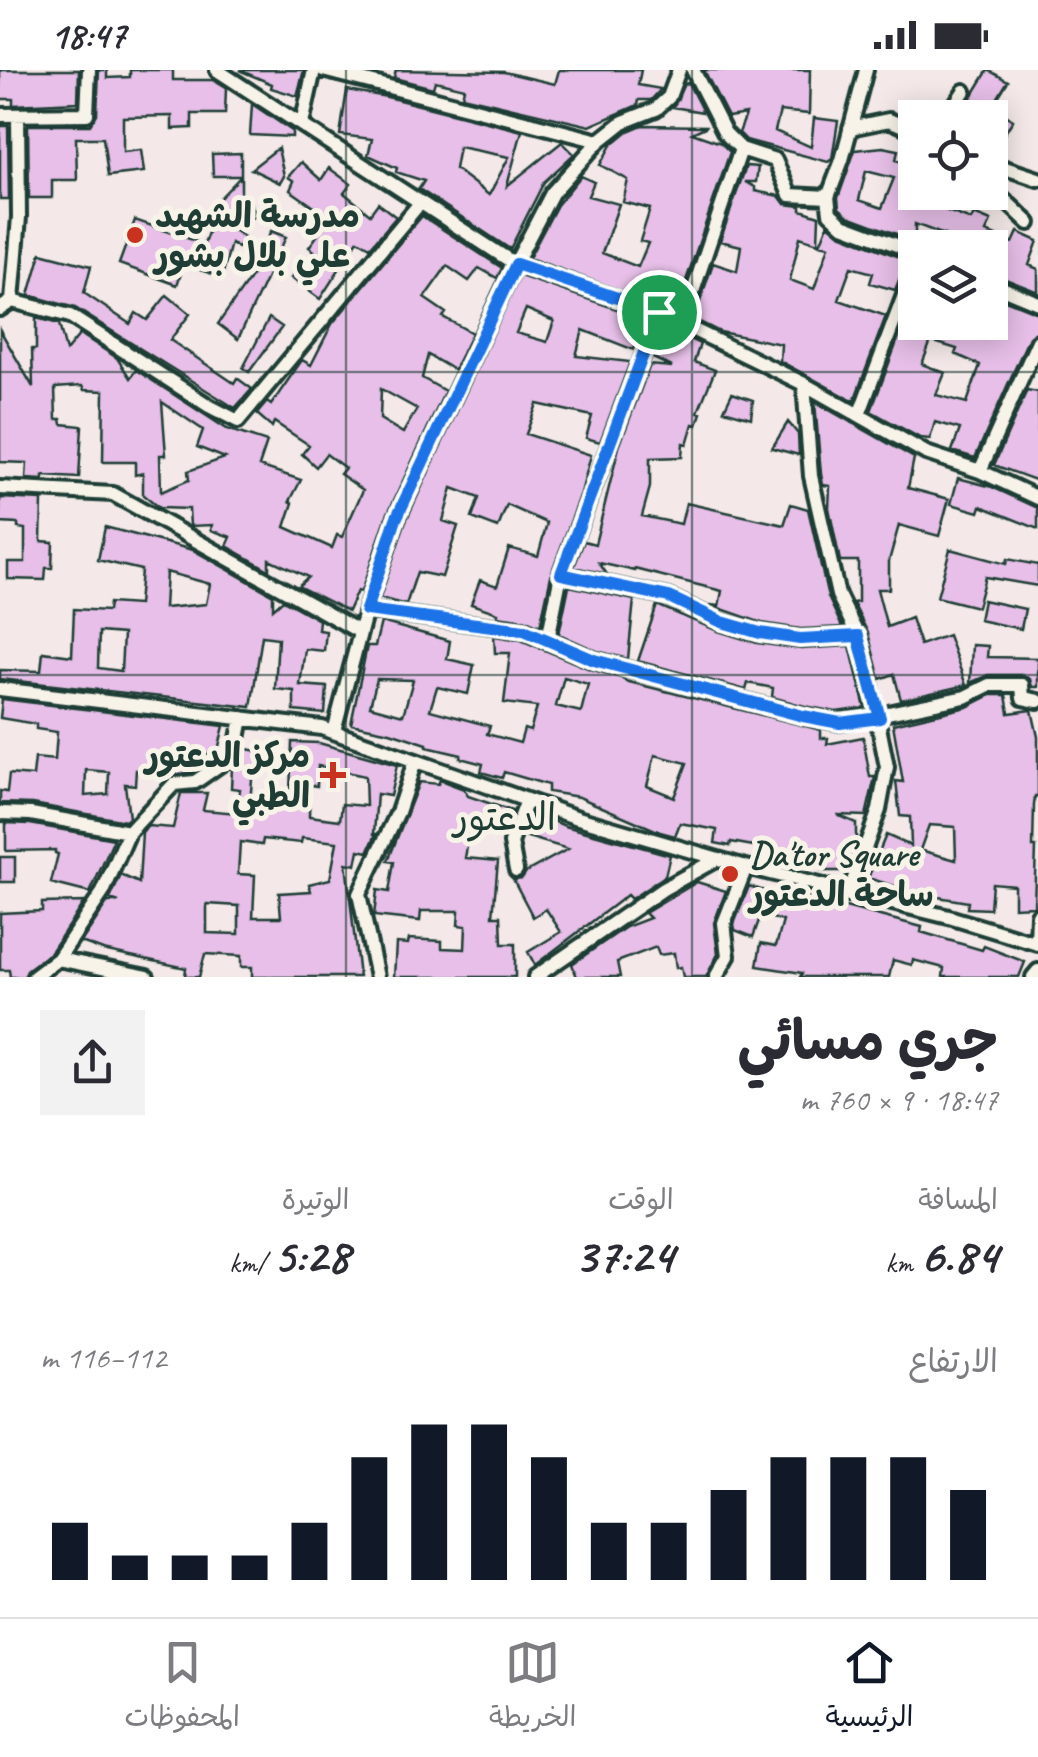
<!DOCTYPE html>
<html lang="ar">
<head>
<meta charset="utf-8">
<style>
	:root { --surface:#fff; --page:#f2f2f3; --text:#2b2b33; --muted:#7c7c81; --line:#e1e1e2; --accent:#111827 }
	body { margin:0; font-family:Caveat,"Playpen Sans Arabic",sans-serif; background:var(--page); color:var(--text); direction:rtl; height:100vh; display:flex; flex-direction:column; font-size:38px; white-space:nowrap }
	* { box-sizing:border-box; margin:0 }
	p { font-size:32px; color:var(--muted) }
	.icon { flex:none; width:55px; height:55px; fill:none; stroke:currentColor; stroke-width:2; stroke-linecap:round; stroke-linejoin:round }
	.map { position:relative; height:907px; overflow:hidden; direction:ltr }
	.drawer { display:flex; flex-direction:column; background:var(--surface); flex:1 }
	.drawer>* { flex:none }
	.tools { position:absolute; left:898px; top:30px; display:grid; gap:20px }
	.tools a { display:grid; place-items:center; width:110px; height:110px; border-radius:0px; background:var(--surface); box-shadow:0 5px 25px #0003; font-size:50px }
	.pin { position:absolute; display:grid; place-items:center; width:85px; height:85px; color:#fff; margin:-42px; border:5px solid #fff; border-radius:50%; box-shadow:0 2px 10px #0007 }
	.round { display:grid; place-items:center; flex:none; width:105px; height:105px; border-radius:0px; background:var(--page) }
	.summary { display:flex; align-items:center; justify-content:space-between; height:170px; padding:0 40px }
	h1 { font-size:55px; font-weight:700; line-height:75px }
	.stats { display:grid; grid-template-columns:repeat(3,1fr); gap:15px; height:170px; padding:10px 40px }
	.stats div { display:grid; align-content:center }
	.stats b { font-size:50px; font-weight:700 }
	.stats small { font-size:28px; font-weight:400 }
	.stats p { font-size:28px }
	.chart { height:280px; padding:20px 40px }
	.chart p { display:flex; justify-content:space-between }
	.chart svg { width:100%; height:180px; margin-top:10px; stroke:var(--accent); stroke-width:6 }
	.status { display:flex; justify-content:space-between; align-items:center; height:70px; padding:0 50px; background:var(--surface); direction:ltr }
	.status svg { height:28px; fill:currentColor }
	.dock { display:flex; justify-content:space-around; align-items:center; height:140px; border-top:2px solid var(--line); background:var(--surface); font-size:28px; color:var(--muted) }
	.dock a { display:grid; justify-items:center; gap:5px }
	.dock .selected { color:var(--accent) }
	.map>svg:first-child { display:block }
</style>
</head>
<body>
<div class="status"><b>18:47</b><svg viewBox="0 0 49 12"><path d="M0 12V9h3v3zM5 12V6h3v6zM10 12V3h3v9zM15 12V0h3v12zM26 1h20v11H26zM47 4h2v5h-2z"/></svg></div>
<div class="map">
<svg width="1038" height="907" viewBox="0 0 1038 907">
	<rect width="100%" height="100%" fill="#f4e9e8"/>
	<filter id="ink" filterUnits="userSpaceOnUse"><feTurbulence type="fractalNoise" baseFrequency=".01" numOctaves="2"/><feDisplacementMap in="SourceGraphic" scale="20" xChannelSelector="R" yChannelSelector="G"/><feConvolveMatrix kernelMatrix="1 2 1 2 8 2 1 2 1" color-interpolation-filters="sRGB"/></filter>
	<g filter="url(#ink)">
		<path fill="#e7bfe8" stroke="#1f3d34" stroke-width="2.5" fill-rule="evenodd" d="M0,0H79L78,32L13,35V29H0Z
			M99,0H107V8L130,7V0H173V10H213L226,18L225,44H192V58L172,59V46L123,47V82L141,80L144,102L108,106L103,68H76L77,110H52V128H29L28,55H90L97,44Z
			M239,0H304L297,26L271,18L272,14Z
			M396,0L504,2L555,14L559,0H641L638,15L661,19L651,30H639L638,35L590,56L462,26L464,18L435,11L433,18L394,8Z
			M704,0H810L809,44L780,41L775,61L811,77L814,48L838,51L832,89L828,92L746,70L739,63L746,44L728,47Z
			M988,0L1008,11L992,37L1013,50L1003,66L990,58V48H973L963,41Z
			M688,13L703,42L673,37L684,14Z
			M347,20L387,27L522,61L507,116L562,72L574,84L544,112L510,179L419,119L424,111L396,102L397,98L368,85L372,69L340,65ZM459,77L509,87L489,125L455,99Z
			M252,34L292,61V67L250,65Z
			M642,55L707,56L692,63L721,73L730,82L676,240L529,188L557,135L581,106L594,112L588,126L619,134L602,183L638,197L648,173L640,171L650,139L623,132L628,110L600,95L611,75L628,61Z
			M0,56H8L9,129H0Z
			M883,77L898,80L896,90L915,97V122H942L937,137L971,150L974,144L991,151L986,162L1013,173L1018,162L1038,171L1029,195L1038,199V222L990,203V166L986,178H979L915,154V171L848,146L839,138L838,128L855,80ZM866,101L894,108L882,138L859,130Z
			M278,78L284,106L280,113L251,99Z
			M241,83V106H213L212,84Z
			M301,92L321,110L329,98L351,114L344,123L370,144L378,133L396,147L370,177L358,170L320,229L291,208L297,198L308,205L321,186L309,177L330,148L290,120L294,111L288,107Z
			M746,96L758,97L756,112H745L755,117V121L779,126L785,134L801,136V140L819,146L818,173L800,167L790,210L814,219L829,176L820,174L828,154L840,164L907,190L895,220L870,213L873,203L851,197L839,230L886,246L854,331L780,291L781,274L720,262L694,249L713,193L737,201L741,176L720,171Z
			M241,106V123L248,126L256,146L229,157L244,167L238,178L231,173L222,207L184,195L177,215L119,194L135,150L204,174L220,128Z
			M422,146L502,198L497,208L479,198L469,211L447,196L424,228L446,243L443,247L472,263L454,300L428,285L422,308L445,321L387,445L361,522L357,521L348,541L298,516L308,507L269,489V500L227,476L231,467L211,460L212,455L190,456L189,439L159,438L143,425V403L135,405V392H103L104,321L84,320L82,316L55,318L56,349H61L62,354L82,356L79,408L43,406V410L26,409L27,393L0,392V260L33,317L32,279H36V248L59,254L66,281L80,264L117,288L130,308L136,300L227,359L267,372L259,396L301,410L290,431L293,433L285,457L332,478L337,465L342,467L363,420L340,404L345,398L326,384L316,397L302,384L309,375L274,352L272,357L257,344L267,332L271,335L302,290L311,295L332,254ZM381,319L417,339L403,363L380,349ZM162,332L203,360L197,377L225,388L188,401L189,410L161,422L160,385H166Z
			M271,161L286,167L238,269L218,254L263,190L259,188Z
			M41,183L91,196L84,223L130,254L136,243L147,250L167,225L190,244L170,270L234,313L237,308L252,319L235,338L75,238L29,225Z
			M520,206L646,249L634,280L583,260L576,286L630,292L600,372L586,368L592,346L537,334L526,364L591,385L581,423L552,501L540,556L526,550L497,546L498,543L471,534L480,510L497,516L509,478L538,486L547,453L507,435L498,458L472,448L479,428L452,418L443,451L458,456L442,507L417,502L406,535L380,528L405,453ZM526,239L554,251L547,272L516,263Z
			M915,224V252H964L963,255L990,267V224L1038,243V261L1029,267L975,388L952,381L960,359L935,352L930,369L920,368L871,341ZM931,271L957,279L955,284L980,295L967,333L936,325L945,303L922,294Z
			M269,248L282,257L249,302L243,298Z
			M664,257L700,274L694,292L715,300L698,342L701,343L697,355L693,354L687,374L683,373L682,387L650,388V417L642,446L681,454L686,433L784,455L791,434L808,439L828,527L842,557L801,559L762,553L710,535L719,536L722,521L635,499V501L599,493L607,504L574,497L584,471L595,474L619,377L650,295L672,297L653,288Z
			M1027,320L1038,322V411L994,395Z
			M732,323L753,330L751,348L724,340Z
			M815,332L914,388L908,418L949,429L939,466L899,455L889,491V519H877L887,557L911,548L920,575L948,565L966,615L901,630L894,604L880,609L868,563L853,533L858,532V491H840L829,438L830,416L823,415L821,404Z
			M788,352L798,364L799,385L772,378Z
			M958,408L992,417L1038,438V459L981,436L979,442L951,434Z
			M0,428L42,430L41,471L53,472L52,498H46L45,510L8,509V492H25V459L18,458V454L0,453Z
			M105,457L193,480L273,525V539L283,530L319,550L318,560L326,561L324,581L305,579L300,615L327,617L325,644L294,641V621L275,619L278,568L262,566L251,637L0,609V600L41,601L43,582L72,586L74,539L108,541L109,533L138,535L141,500L98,490ZM166,502L210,514L206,534L164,538ZM99,562L123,564L121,601L98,598Z
			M950,479L1006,494L1007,489L1038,495V516L985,507L977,537L937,527Z
			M569,516L634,530L628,589L597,581L559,564Z
			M983,530L1025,539L1021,559L979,550Z
			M657,535L718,561L757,573L801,579L850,576L865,638L836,642L805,636L772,627L773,618L748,613L746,620L638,591Z
			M381,552L450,571L447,589L474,595L468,624L437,617L430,640L490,656L487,664L520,673L524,659L530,661L537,637L504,633L510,583H495L494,566L521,570L590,599L625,609V611L821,660V668H828L827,674L863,667L870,707H875L866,746L837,745L856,753V774L846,801H821V793L769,786L770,779L731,772L730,776L715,773L717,760L680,753L675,766L660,762L579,727L548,722V715L504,702L502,708L481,702L483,694L460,688L461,685L427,677V674L390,662L351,654L367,576H375ZM564,607L588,614L581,642L556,636ZM377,609L413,610L403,645L370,636ZM655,685L687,693L674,727L647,716Z
			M972,575L988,576L987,587L1038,588V617H1032L1030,609L1022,605H988L970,613Z
			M991,625H1006L1009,643L1032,640L1038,667V726H1035L1034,735L1033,777H1036L1034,836L1014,837V815L992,813L990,839L967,838L968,832L920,824L868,808L886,765L911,776L910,747L900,746L896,711L903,712L893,654L967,637ZM929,755L955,757L956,790L920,780Z
			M2,629L224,656L217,684L199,683L197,699L191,702L170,706L136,700L135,715L125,714L129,748L125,751L33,734L0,733V721L7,722L9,704L33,706L35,688L55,690L57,662L36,659V654L0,648ZM86,700L109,702L108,724L85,726Z
			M292,672L319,673L397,695L390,726L377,724L374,764H376L368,782L359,780L356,795L346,793L359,907H252V897H241V886L205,884L199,907H185L186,898L103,880L81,872L108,832H119L110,829L121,805L139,813L142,762L148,756L173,758L181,723H207L203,740L237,743L240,719L231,718L232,698L242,691L246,679L271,683L268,700L253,698L250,733L286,739L287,722H290ZM318,696L365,706L366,736L342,734L340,750L309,746L310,715L317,716ZM302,768L337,772L330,809L309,814L311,821L279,823L281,847H253L255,805L238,804L240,772L262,775L263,769L301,773ZM207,834L239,836V864L207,863Z
			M440,710L464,719L468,726L512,741L503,765L483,758L482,764L470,760L465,788L498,791L493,846H501L502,874H515V907H394L396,873L408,874L409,869L442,871V878L465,879L466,856L458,855L459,841H421L420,851L374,846L377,820L389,822L394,792L388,791L419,712L438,714Z
			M534,743L565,756L670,785L665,806L631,829L627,825L535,895L528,882L561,862L546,839L533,847L513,809L522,808L526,802L568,779L524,766Z
			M6,753L30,754L114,769L90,823L51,813L58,784L55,783V780L6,781Z
			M0,787H15V812H0Z
			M697,812L726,821L714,853L718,884L706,907H683L681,897L676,898L674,883L659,885L656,877L617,892L620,907H577L572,894L626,857L650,848L645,843Z
			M749,816L782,827L784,821L922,857L921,862L982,880L984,876L1025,892L1019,907H943L944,898L913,890L912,895L893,890L889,907H800L802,903L757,896L761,873L776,876L783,851L761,845L753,867L735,860L734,854Z
			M84,832L51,882L28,899L24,907H10L9,900H0V843L42,841V833Z"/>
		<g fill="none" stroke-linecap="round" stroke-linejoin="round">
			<defs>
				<path id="street" d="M217,0L515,194L659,243L804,314L926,383L980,401L1038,428
					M323,0L599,71
					M866,0L842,90L828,127L830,143L843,155L915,182
					M0,45L87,44L89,0
					M946,48L964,21
					M302,54L314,0
					M850,58L889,50L915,61
					M741,79L775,90L790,125L828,127
					M990,93L1038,109
					M990,116L1029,153
					M990,213L1038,233
					M12,231L70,246L209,336L238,351L420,133
					M0,239L12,231L19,147L18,45
					M682,254L741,79L725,63L693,0
					M804,314L811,406L838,525L858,566L869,607L887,697L879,740L848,825
					M859,345L915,196
					M980,401L1038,271
					M0,418L113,424L360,562
					M561,504L669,527L722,552L760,563L801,569L858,566
					M366,540L524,560L594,590L803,646L840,653L965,627L989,615H1022L1023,628L1038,631
					M548,569L561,504L659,243
					M0,619L322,658L578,748L746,797L949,847L1038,874
					M334,662L366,540L396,449L515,194L552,123L599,71L623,52L656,39L669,27L679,0
					M0,743L31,744L129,762
					M516,800L511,773L527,730
					M1037,873L1038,845
					M58,889L147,907
					M34,907L58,889L103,822L129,762L174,714L195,712L235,684L242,648
					M377,907L359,824L398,742L415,691
					M535,907L663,819L717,789
					M716,907L728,886L724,853L746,797
					M1033,907L1038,901"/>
			</defs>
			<use href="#street" stroke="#1f3d34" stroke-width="20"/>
			<use href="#street" stroke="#f7f3e8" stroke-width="12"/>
		</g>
	</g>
	<g fill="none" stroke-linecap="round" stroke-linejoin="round" filter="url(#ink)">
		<defs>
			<path id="route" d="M516,194L659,242L561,504L669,527L722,552L760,563L800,569L858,566L880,648L840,653L803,646L594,590L524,560L366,540L396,449Z"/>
		</defs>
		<use href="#route" stroke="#fff" stroke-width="20"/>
		<use href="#route" stroke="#1a73e8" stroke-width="12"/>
	</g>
	<path fill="none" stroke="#1f3d34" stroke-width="2.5" stroke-opacity="0.55" d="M346,0V907M692,0V907M0,302H1038M0,605H1038"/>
	<g fill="#c8321e" stroke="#f7f3e8" stroke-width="4">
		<circle cx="135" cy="165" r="10"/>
		<path d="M328 690h10v10h10v10h-10v10h-10v-10h-10v-10h10z"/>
		<circle cx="730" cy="804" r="10"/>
	</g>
	<g text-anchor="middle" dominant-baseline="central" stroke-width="10" stroke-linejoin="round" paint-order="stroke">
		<g font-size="35" font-weight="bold" fill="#1f3d34" stroke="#f7f3e8" text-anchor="start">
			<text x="155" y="145">مدرسة الشهيد<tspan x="155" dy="40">علي بلال بشور</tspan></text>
			<text x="310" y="685" text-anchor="end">مركز الدعتور<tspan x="310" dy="40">الطبي</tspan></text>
			<text x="750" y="784">Da'tor Square<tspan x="750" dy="40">ساحة الدعتور</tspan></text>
		</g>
		<g font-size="38" fill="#1f3d34" stroke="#f7f3e8">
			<text x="505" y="747">الدعتور</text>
		</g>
	</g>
</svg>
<div class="tools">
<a><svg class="icon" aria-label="locate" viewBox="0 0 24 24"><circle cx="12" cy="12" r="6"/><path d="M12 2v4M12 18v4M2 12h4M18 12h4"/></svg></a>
<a><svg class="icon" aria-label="layers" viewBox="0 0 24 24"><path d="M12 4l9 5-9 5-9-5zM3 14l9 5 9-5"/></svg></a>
</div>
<div class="pin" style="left:659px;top:242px;background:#1e9e55"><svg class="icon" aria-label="arrive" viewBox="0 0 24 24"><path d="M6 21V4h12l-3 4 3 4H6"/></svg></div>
</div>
<section class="drawer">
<div class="summary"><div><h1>جري مسائي</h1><p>18:47 · 9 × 760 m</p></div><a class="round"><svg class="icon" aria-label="share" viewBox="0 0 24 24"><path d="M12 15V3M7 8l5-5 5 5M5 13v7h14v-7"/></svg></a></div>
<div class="stats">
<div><p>المسافة</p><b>6.84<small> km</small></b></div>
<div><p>الوقت</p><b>37:24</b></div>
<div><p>الوتيرة</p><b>5:28<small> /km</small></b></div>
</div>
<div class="chart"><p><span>الارتفاع</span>112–116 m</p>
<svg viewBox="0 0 160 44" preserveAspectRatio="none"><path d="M5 44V30M15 44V38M25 44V38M35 44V38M45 44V30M55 44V14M65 44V6M75 44V6M85 44V14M95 44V30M105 44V30M115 44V22M125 44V14M135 44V14M145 44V14M155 44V22"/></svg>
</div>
</section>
<nav class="dock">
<a class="selected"><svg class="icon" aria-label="home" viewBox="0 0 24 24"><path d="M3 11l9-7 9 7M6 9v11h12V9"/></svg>الرئيسية</a>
<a><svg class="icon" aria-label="map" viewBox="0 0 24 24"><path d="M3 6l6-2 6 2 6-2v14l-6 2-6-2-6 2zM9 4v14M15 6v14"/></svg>الخريطة</a>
<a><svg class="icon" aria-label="saved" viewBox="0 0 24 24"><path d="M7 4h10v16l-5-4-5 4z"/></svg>المحفوظات</a>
</nav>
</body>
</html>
